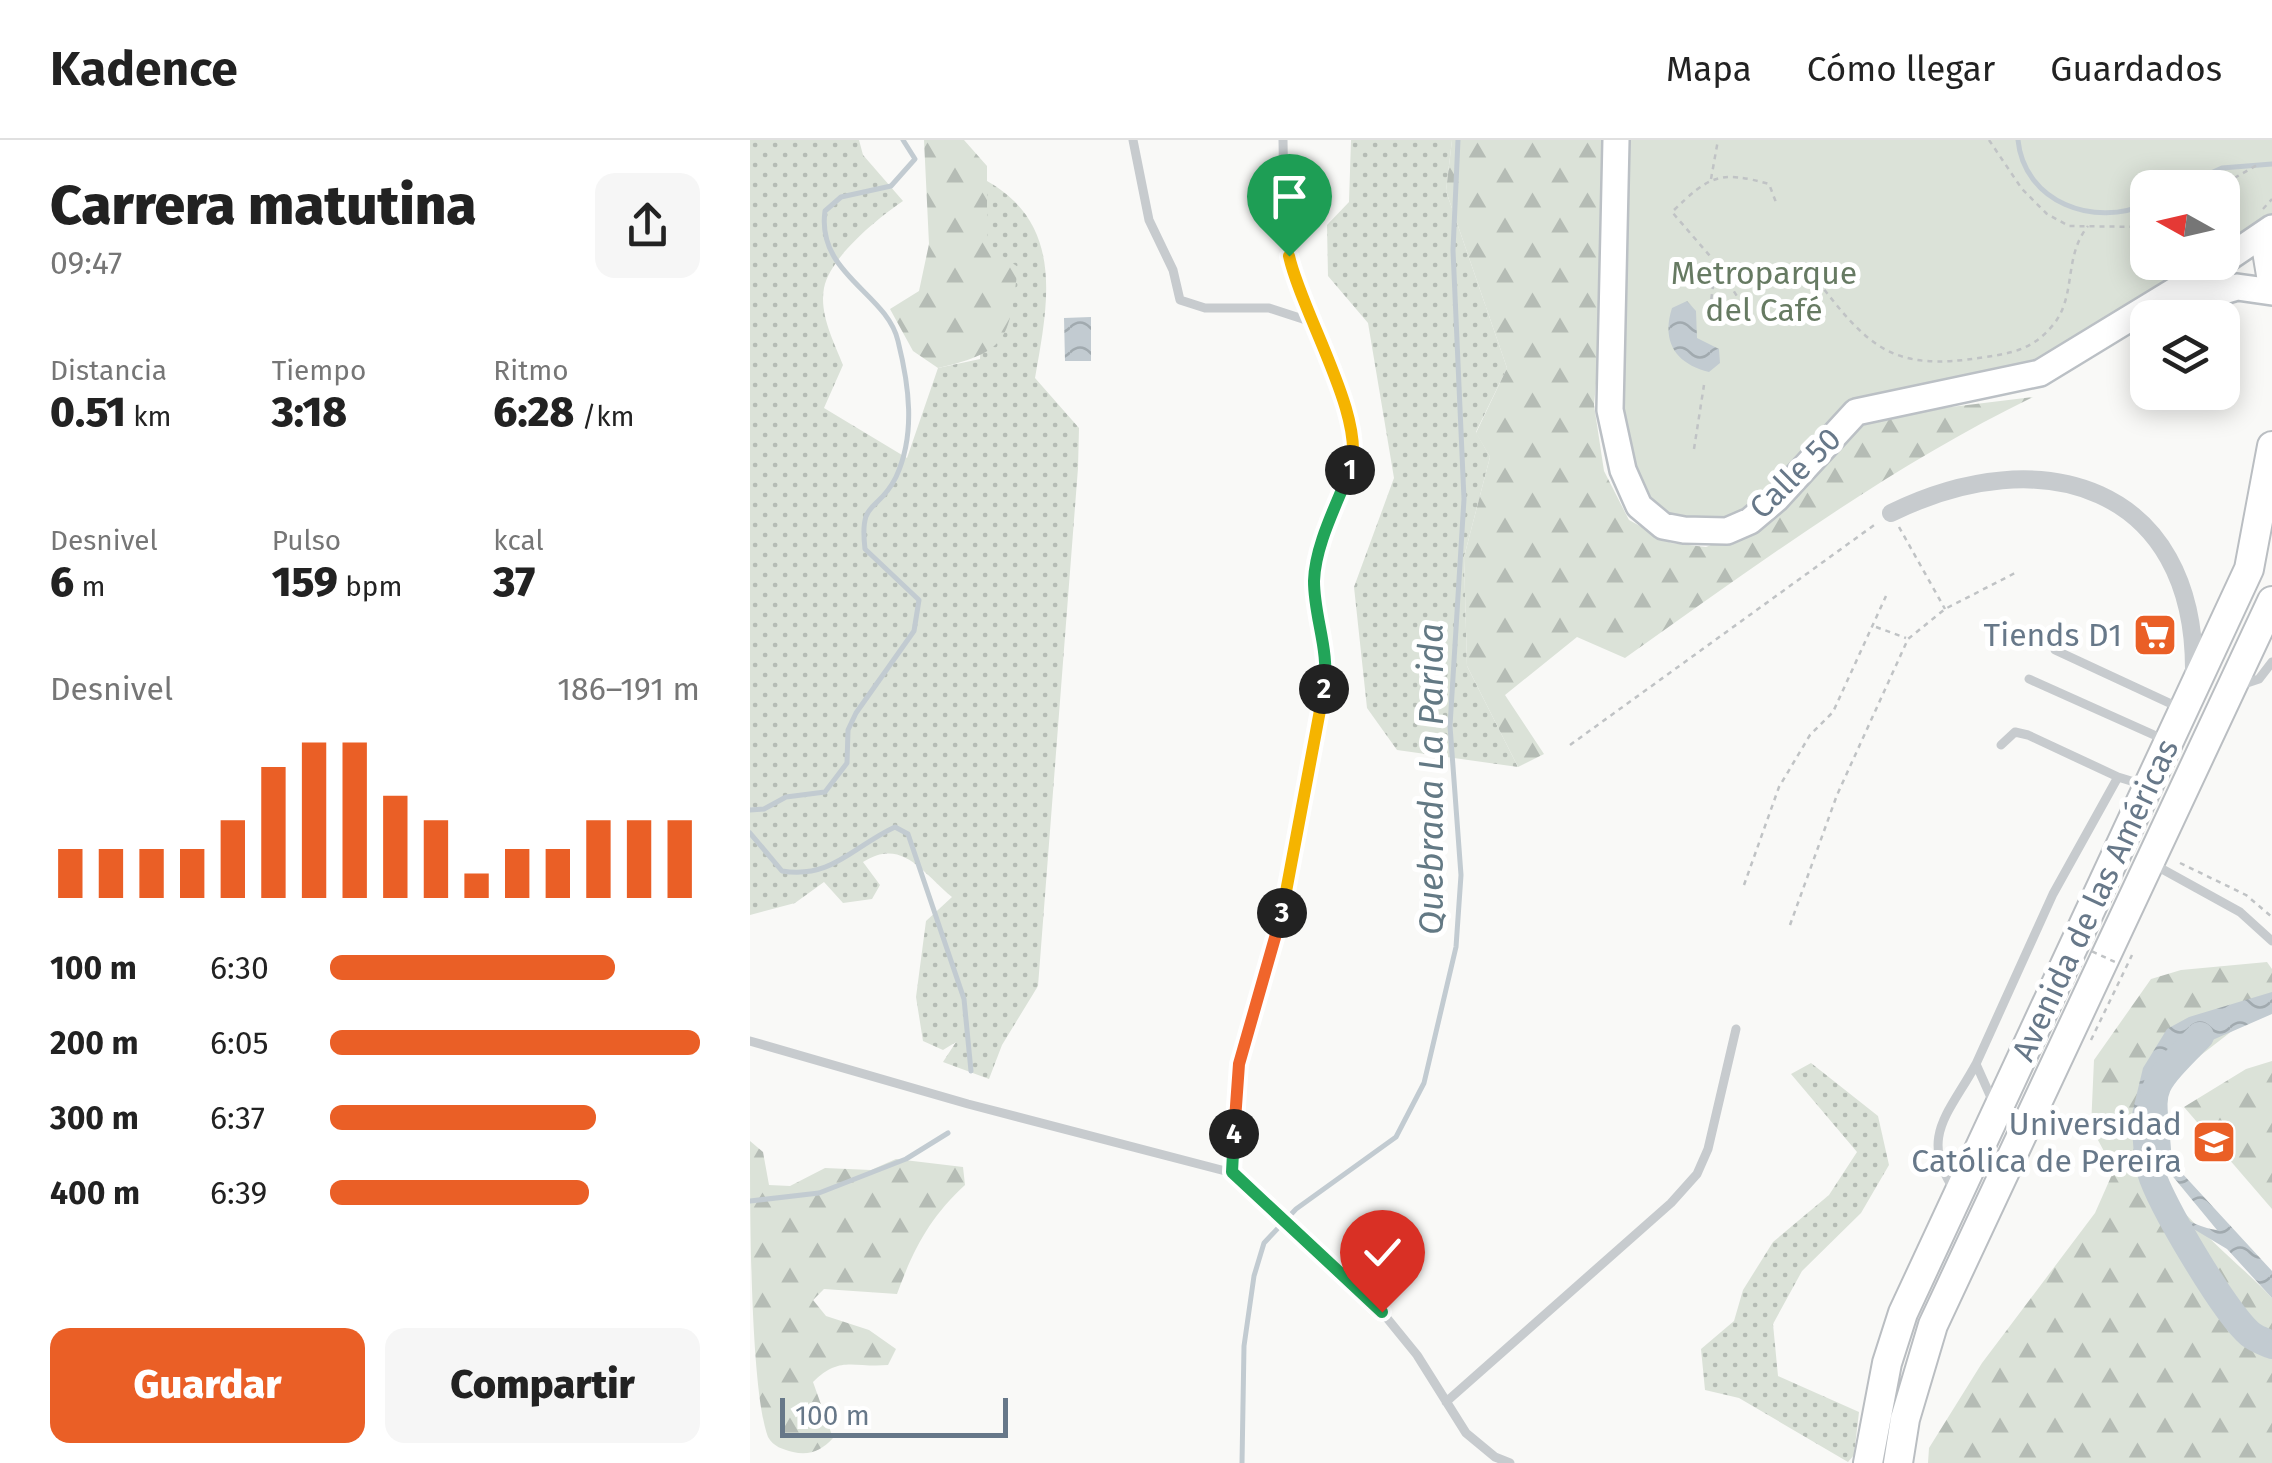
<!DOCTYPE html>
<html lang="es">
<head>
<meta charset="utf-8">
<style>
	:root { --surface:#fff; --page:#f6f6f6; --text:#222; --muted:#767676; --line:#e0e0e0; --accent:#ea5f26 }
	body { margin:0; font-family:"Fira Sans",sans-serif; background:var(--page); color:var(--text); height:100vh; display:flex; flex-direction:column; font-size:38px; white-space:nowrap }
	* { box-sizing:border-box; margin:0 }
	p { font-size:32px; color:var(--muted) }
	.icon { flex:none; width:55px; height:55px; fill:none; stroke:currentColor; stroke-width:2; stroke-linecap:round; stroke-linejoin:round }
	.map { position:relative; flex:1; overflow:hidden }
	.sheet { display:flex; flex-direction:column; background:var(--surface); width:750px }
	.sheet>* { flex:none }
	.needle { width:65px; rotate:278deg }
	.fabs { position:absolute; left:1380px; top:30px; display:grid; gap:20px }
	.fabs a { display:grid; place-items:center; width:110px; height:110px; border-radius:20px; background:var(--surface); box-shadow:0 5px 25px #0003; font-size:50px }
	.scale { position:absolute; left:30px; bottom:25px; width:228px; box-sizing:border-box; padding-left:10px; border:5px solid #677889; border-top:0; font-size:28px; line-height:35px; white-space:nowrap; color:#677889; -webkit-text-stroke:8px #fff; paint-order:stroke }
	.pin { position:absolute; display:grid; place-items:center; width:85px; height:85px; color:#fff; margin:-102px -42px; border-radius:50% 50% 50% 0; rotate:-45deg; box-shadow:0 0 10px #0007 }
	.pin .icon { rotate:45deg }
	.km { position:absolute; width:50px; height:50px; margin:-25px; border-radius:50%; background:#222; color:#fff; font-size:28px; line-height:50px; text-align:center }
	.round { display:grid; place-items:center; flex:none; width:105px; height:105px; border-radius:20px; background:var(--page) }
	.head { display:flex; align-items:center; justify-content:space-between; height:170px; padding:0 50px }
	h1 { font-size:55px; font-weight:800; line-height:75px }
	.stats { display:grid; grid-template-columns:repeat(3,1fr); gap:15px; height:170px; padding:10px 50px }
	.stats div { display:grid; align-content:center }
	.stats b { font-size:42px; font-weight:800 }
	.stats small { font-size:28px; font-weight:400 }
	.stats p { font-size:28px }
	.chart { height:280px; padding:20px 50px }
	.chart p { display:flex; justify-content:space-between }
	.chart svg { width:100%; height:180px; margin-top:10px; stroke:var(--accent); stroke-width:6 }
	.action { display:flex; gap:20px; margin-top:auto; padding:20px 50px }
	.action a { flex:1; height:115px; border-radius:20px; background:var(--accent); color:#fff; font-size:40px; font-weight:800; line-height:115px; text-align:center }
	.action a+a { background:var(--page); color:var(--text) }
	ul { padding:0 50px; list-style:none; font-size:32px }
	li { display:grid; grid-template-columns:160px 120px 1fr; align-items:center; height:75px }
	li i { height:25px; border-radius:12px; background:var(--accent) }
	header { display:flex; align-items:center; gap:60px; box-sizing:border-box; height:140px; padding:0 50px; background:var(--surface); border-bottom:2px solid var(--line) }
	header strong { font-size:48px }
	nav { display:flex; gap:55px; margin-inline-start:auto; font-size:35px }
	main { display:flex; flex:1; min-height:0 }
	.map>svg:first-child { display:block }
</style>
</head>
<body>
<header>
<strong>Kadence</strong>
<nav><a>Mapa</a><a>Cómo llegar</a><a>Guardados</a></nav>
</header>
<main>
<section class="sheet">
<div class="head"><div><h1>Carrera matutina</h1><p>09:47</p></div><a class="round"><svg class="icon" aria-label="share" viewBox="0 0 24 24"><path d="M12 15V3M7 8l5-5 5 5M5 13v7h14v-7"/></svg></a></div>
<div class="stats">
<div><p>Distancia</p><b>0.51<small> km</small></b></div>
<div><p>Tiempo</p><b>3:18</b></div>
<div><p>Ritmo</p><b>6:28<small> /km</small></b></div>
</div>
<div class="stats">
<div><p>Desnivel</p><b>6<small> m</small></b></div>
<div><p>Pulso</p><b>159<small> bpm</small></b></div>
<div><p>kcal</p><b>37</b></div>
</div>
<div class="chart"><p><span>Desnivel</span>186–191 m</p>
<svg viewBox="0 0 160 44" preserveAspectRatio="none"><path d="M5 44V32M15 44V32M25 44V32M35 44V32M45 44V25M55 44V12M65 44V6M75 44V6M85 44V19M95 44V25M105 44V38M115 44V32M125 44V32M135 44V25M145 44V25M155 44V25"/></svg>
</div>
<ul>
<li><b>100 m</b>6:30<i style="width:77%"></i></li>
<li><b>200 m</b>6:05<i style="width:100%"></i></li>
<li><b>300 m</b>6:37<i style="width:72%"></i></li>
<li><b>400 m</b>6:39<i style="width:70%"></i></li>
</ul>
<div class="action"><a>Guardar</a><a>Compartir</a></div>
</section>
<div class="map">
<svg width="1522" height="1323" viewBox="0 0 1522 1323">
	<defs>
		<pattern id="grass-dots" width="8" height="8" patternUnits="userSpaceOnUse" patternTransform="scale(2.5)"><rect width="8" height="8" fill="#dbe2d8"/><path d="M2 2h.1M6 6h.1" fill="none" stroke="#b5bcb5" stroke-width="1.8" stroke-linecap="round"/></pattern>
		<pattern id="forest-firs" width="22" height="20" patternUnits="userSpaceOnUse" patternTransform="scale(2.5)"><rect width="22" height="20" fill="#dbe2d8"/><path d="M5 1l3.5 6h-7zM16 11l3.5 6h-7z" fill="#b5bcb5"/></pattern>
		<pattern id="water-waves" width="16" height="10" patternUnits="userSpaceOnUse" patternTransform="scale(2.5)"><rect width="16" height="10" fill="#c2cbd1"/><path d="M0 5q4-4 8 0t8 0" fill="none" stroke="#a1aaaf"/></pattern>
	</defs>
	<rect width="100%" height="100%" fill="#f9f9f7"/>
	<path fill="url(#grass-dots)" d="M0,0H109L113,15L153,61C128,78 80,117 74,148C69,174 84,202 93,225L74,268L157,318L188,228L230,219L237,41C315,85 298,164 285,238L329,288L328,328L288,846L252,905L239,939L193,922L206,902L193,910L173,901L166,857L176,781L202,757C172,732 152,697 113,722L130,745L122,759L93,763L74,742L45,763L0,775Z
		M601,0H702L696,51L757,228L726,292L740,317L714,417L717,526L768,627L647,610L617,568L604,447L644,338L618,183L578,136L577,85L599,62Z
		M1061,923L1128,976L1139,1025L1111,1073L1052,1131L1023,1184L1028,1236L1109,1272L1104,1315L1098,1322L989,1258L955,1250L951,1209L984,1181L993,1150L1023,1102L1079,1055L1107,1012L1041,934Z"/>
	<path fill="url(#forest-firs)" d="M174,0H214L237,26V105L268,127C259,195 261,212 188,228L163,211L140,169L169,151L179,104Z
		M702,0H859L855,146L844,265L854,331L879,380L921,403L956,407L1017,382L1062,339L1077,311L1119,277L1283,257C1137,328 1007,425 875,518L827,497L755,555L794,614L768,627L717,526L714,417L740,317L726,293L757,228L696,51Z
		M1517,822L1522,829V860L1384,967C1368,1031 1484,1116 1522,1158V1323H1178L1179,1308L1232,1223L1345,1073L1364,1030L1341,987L1344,920L1401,839L1431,830Z
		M1522,921V1069L1434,967L1496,929Z
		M0,1001L13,1012L19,1045L40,1046L75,1028L121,1030L146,1019L213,1027L215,1045C180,1077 163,1110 147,1154L74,1149L63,1160L76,1176L119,1190L146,1209L138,1225C103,1228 90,1215 63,1242L83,1298C72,1310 60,1316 43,1312C32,1309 24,1307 18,1297C0,1249 0,1065 0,1001Z"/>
	<path fill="#dbe2d8" d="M866,0H1522V88L1472,122V48H1398V122H1472L1290,233L1106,272L1000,381L913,386L873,330Z"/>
	<path fill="url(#water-waves)" fill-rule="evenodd" d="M937,161L946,171L947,198L969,209L970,223L959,232C926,224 911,202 922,168Z
		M341,177V221H315L314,178Z
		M1522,852V874L1435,912L1414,931L1402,957L1407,1006L1522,1131V1158L1477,1109L1417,1073L1396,1047L1384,1015L1381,978L1393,928L1417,889L1439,877ZM1404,1023L1415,1027L1467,1090C1439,1087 1392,1057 1404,1023Z"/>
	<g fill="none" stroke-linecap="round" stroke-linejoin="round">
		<path stroke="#c2cbd1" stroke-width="5" d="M1268,0C1274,62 1345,89 1398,63
			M1428,48L1472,28L1522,24
			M0,670L14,669L36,657L75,652L97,623L98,590L106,573L164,491L169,460L115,409C109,357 128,374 146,337C166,294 159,245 148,201C137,153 66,134 75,71L91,57L141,46L165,19L153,0
			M0,693L32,731C82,739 102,707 145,687L158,694L214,859L221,931
			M0,1061L69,1053L156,1019L198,993
			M492,1323L494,1206L504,1136L514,1103L546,1069L646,997L674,943L706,807L711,735L700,586L714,359L703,110L708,0"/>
		<path stroke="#c2cbd1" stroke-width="28" d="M1450,896C1391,956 1403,943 1408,1023L1401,1032C1410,1063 1475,1173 1500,1194C1506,1199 1515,1202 1522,1205"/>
		<defs>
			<path id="secondary" d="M866,0L860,270L873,330L889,366L913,386L934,390L977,391L1000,381L1026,359L1106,272L1290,233L1472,122
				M1472,122L1522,88
				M1426,165L1487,147L1522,152"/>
			<path id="primary" d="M1522,93L1517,111L1522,141
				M1118,1323L1137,1223L1153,1173L1499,429L1522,306
				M1148,1323L1155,1279L1183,1185L1522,461"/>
		</defs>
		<use href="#secondary" stroke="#bbc0c5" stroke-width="30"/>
		<use href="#primary" stroke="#babec2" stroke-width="32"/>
		<path stroke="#c0c3c5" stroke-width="2.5" stroke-dasharray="5 5" stroke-linecap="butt" d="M1239,0L1272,49L1297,74L1319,86L1398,87
			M961,39L968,0
			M1467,48L1507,25
			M1513,69L1522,59
			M966,123L922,72C959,36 969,30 1019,44L1027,65
			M1062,134C1118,206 1139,233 1235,217C1264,213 1283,209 1303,185C1327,156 1313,117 1338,86
			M960,169L966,123L990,161L984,169
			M944,309L954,245
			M1149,387L1195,469
			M1126,487L1156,498
			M820,605L1127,383
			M1430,723L1496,755L1522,777
			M994,745L1029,647L1060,595L1083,572L1136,456
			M1040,785L1087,655L1158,499L1195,469L1267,432
			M1341,900L1382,815"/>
		<path stroke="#c7cbce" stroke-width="9" d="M383,0L399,80L423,130L430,160L455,168H519L559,181
			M1305,510L1430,568
			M1279,539L1413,599
			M1488,546L1509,539L1522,522
			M1251,605L1265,592L1278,595L1368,637
			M1403,724L1490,772L1522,801
			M0,901L218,964L483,1033L632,1172L667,1215L716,1293L745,1317L760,1323
			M1243,962L1226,924L1303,754L1368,637L1394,645
			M483,1033L489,924L524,812L575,541C579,498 558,456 567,413C577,368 614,336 603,284C594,241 564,200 550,158C533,106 534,54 533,0
			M1205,1051C1168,997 1199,974 1226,924
			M696,1262L921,1063L947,1034L958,1009L986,889"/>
		<path stroke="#c7cbce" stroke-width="18" d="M1141,373C1291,299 1446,345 1444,533"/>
		<use href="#secondary" stroke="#fff" stroke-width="25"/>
		<use href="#primary" stroke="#fff" stroke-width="28"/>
		<path stroke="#c0c3c5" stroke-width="2.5" stroke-dasharray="5 5" stroke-linecap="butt" d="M1324,803L1365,822"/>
	</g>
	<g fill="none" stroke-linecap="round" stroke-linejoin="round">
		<defs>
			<path id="split-1" d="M539,116C552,174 618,281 600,330"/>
			<path id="split-2" d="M574,549C580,510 564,478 564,441C565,405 587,364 600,330"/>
			<path id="split-3" d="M532,773L574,549"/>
			<path id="split-4" d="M484,994L489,924L532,773"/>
			<path id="split-5" d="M484,994L482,1032L632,1172"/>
		</defs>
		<use href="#split-1" stroke="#fff" stroke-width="20"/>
		<use href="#split-2" stroke="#fff" stroke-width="20"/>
		<use href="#split-3" stroke="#fff" stroke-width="20"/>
		<use href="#split-4" stroke="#fff" stroke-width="20"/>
		<use href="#split-5" stroke="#fff" stroke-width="20"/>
		<use href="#split-1" stroke="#f5b400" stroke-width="12"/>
		<use href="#split-2" stroke="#22a559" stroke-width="12"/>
		<use href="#split-3" stroke="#f5b400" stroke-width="12"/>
		<use href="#split-4" stroke="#f0652b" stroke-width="12"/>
		<use href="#split-5" stroke="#22a559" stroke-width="12"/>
	</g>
	<defs>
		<symbol id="supermarket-square" viewBox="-11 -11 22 22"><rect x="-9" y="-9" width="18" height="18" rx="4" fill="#ea5f26" stroke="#fff"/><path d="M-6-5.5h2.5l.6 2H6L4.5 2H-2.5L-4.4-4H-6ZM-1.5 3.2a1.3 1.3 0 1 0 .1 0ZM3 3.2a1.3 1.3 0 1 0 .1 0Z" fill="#fff"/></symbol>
		<symbol id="university-square" viewBox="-11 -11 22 22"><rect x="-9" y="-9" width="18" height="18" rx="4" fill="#ea5f26" stroke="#fff"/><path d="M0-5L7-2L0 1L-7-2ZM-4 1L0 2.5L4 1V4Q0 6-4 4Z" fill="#fff"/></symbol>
	</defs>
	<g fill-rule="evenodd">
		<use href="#supermarket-square" x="1380" y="470" width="50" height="50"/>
		<use href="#university-square" x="1439" y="977" width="50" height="50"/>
	</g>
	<g text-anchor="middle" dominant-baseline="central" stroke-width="10" stroke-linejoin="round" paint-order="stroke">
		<g font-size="32" fill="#667a62" stroke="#fff">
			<text x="1014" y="133">Metroparque<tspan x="1014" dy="37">del Café</tspan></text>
		</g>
		<g font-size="32" fill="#677889" stroke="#fff">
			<text transform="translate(1045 333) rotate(-45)">Calle 50</text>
			<text transform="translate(1345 760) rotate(-65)">Avenida de las Américas</text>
		</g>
		<g font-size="32" fill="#677889" stroke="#fff" text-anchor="end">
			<text x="1372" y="495">Tiends D1</text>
			<text x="1432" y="984">Universidad<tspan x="1432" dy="37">Católica de Pereira</tspan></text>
		</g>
		<g font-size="35" font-style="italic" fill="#637984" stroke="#fff">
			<text transform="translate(681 639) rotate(-90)">Quebrada La Parida</text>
		</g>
	</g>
</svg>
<div class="fabs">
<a><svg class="needle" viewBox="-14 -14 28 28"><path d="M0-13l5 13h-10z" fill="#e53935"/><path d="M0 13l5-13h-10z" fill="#767676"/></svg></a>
<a><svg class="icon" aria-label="layers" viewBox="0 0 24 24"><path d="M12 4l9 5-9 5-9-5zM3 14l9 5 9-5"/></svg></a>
</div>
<div class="scale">100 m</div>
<div class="pin" style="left:539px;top:116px;background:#1e9e55"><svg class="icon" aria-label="arrive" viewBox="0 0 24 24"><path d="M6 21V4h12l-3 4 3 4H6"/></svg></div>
<div class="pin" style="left:632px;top:1172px;background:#d93025"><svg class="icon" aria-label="check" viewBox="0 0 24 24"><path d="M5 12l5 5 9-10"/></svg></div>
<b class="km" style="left:600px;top:330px">1</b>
<b class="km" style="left:574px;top:549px">2</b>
<b class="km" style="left:532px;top:773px">3</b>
<b class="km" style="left:484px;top:994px">4</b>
</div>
</main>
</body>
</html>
